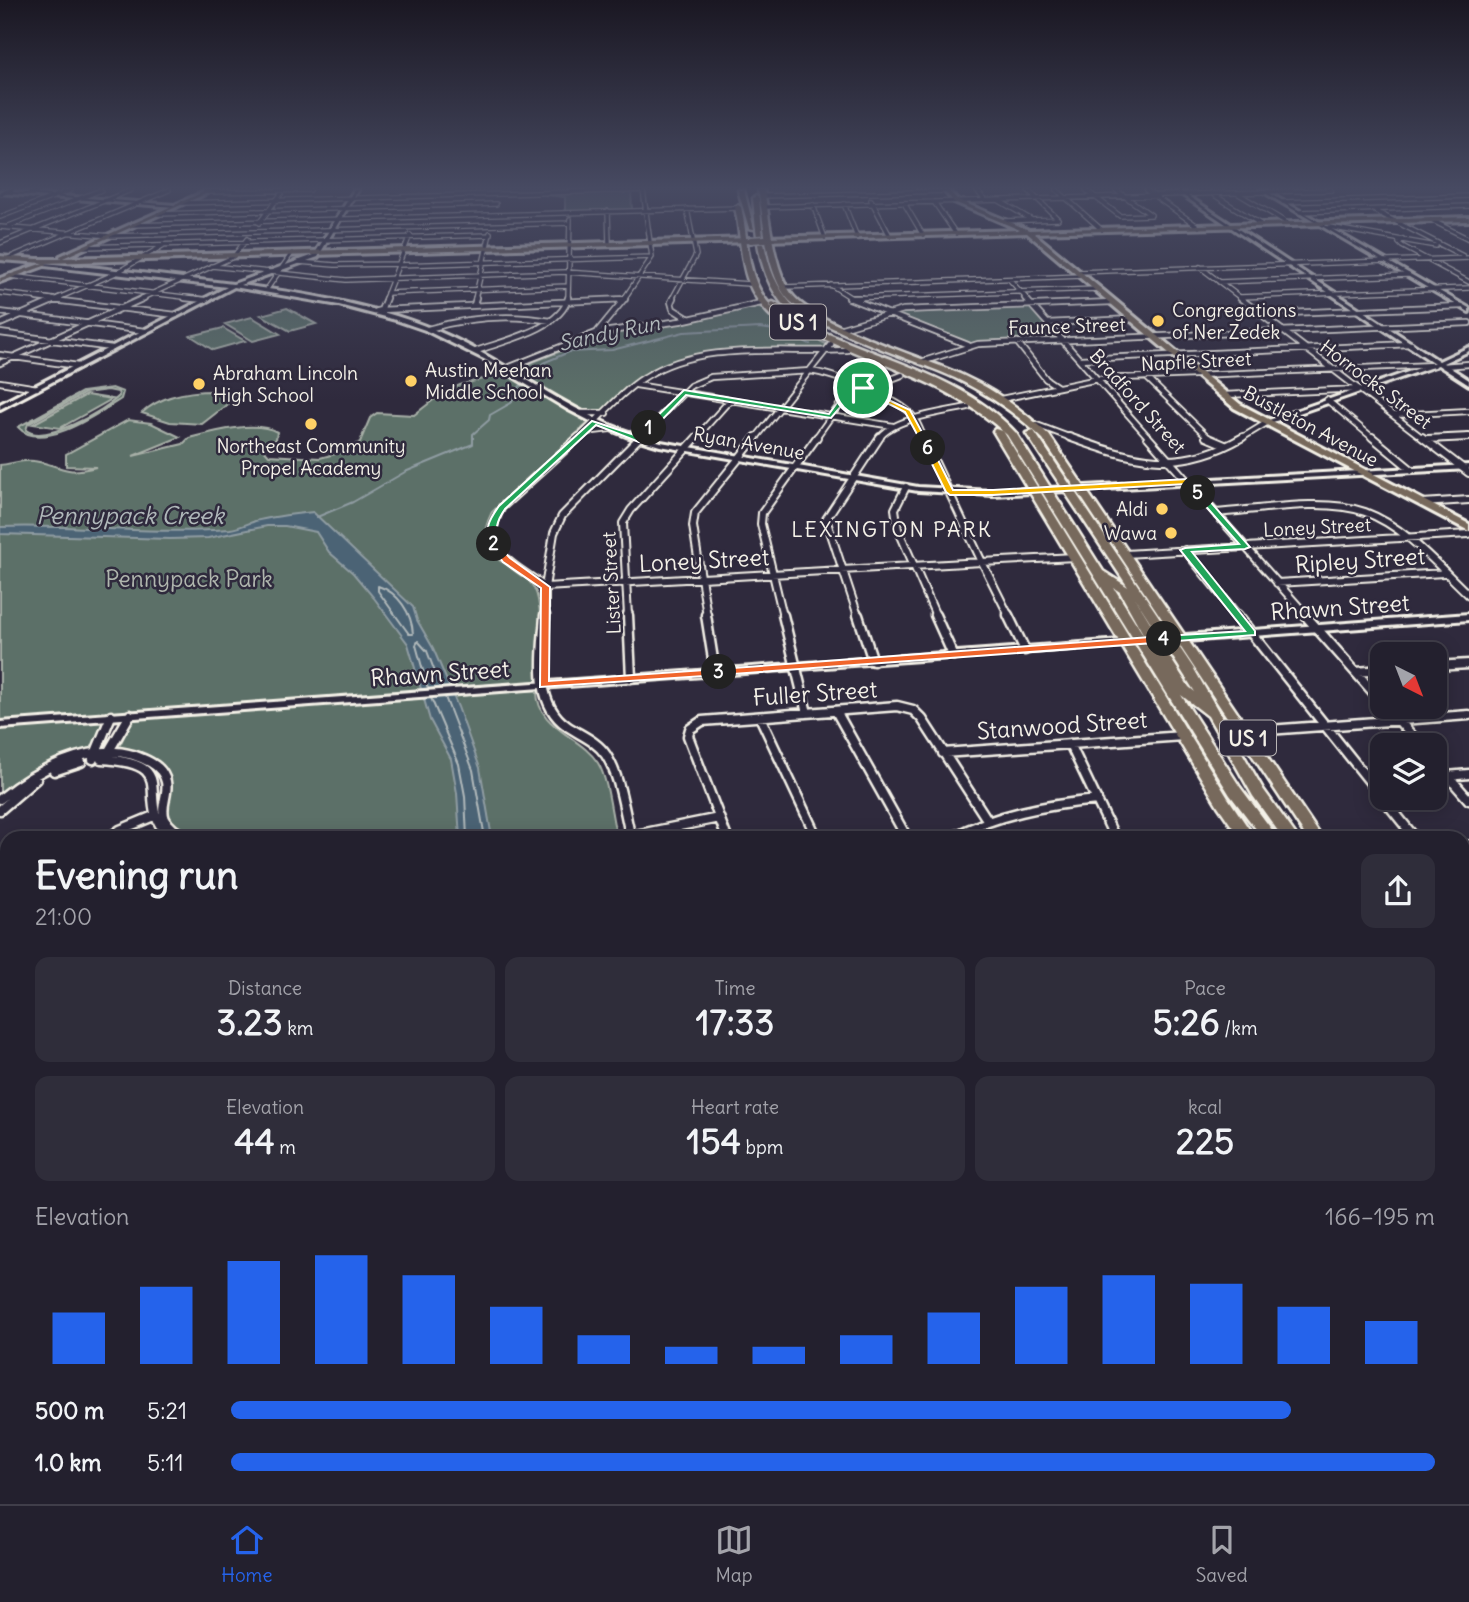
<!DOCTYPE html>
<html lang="en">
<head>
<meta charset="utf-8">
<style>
	:root { --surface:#23202e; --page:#2f2d3a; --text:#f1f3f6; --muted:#a3a3aa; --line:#403e4a; --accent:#2563eb }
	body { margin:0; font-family:Delius,sans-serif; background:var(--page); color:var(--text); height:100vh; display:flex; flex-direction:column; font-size:26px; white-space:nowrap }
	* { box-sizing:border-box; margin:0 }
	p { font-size:23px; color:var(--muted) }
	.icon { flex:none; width:38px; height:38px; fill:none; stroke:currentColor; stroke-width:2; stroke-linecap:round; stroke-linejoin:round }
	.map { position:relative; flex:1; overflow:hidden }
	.drawer { position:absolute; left:0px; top:831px; width:1470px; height:674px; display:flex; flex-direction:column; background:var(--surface); border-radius:21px 21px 0 0; box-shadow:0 4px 18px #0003,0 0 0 2px var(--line) }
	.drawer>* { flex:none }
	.needle { width:46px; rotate:138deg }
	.controls { position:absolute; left:1370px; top:642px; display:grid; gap:14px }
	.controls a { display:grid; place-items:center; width:77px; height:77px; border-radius:14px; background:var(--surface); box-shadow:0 4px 18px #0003,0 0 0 2px var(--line); font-size:35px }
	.pin { position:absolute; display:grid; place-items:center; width:60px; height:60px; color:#fff; margin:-30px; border:4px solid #fff; border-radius:50%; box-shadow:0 2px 7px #0007 }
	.km { position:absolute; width:35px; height:35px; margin:-18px; border-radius:50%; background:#222; color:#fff; font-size:19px; line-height:35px; text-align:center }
	.round { display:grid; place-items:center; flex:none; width:74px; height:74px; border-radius:14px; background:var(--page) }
	.head { display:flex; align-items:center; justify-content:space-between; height:119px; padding:0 35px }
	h1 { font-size:38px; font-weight:700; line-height:52px }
	.stats { display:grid; grid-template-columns:repeat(3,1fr); gap:10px; height:119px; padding:7px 35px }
	.stats div { display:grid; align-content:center; border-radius:14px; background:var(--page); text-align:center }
	.stats b { font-size:35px; font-weight:700 }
	.stats small { font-size:19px; font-weight:400 }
	.stats p { font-size:19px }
	.chart { height:196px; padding:14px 35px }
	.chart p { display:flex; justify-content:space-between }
	.chart svg { width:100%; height:126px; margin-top:7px; stroke:var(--accent); stroke-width:6 }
	ul { padding:0 35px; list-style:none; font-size:23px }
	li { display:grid; grid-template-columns:112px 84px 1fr; align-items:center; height:52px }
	li i { height:18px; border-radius:9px; background:var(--accent) }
	.dock { display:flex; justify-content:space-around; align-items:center; height:98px; border-top:2px solid var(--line); background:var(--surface); font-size:19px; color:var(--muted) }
	.dock a { display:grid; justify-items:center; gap:4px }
	.dock .on { color:var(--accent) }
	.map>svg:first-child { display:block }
</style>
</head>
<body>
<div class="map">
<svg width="1469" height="1504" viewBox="0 0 1469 1504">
	<rect width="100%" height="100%" fill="#2f2a3d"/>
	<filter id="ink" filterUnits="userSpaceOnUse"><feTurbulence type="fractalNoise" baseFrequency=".0143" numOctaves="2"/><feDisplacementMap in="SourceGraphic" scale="14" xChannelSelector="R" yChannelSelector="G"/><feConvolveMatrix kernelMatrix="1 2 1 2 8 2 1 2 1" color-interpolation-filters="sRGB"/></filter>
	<g filter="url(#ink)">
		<path fill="#5c6f67" stroke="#a8b0a8" stroke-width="2" fill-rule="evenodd" d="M631,192L632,210L560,212L565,210V197L545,195L638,192Z
			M1032,305L1063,340L968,345L888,314Z
			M758,306L791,327L828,345L822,349C769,351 703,345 654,369C632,379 620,403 599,413L585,412L513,370L604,334L682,323Z
			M287,308L316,324L290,331L261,315Z
			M252,317L280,334L253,341L225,324Z
			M223,328L245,341L213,350L191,336Z
			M506,373L588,423L492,512C466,565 516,557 534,588C545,607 538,658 538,681L470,687L471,694L537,690C536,728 581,736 598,763C609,781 611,817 617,838H199C142,826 187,783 159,764C148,757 130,753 118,749L131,722L136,719L374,701L376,694L0,721V465C11,464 24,459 34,461C64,465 61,476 96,467L66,466V454L128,420L151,423L180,437L133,456L183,444L189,438C212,432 255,420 277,432L276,439L262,447L269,455L320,458L342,452L360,442L370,418L377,413L414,415L441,394L460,385Z
			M112,388L123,392L121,399C96,415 41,453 18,427L82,392ZM108,390L118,392L119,396C104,411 44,445 26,430L28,424L85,393Z
			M214,391L238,396L202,424L170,422L142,413C161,395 189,391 214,391Z
			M86,395L112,399L60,428L33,424Z
			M102,721L105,724L91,751L0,797V728Z
			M259,1498H1155L1164,1504H258Z
			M1310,1498H1418L1419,1504H1309Z"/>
		<path fill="#4b6374" stroke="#8f9ca2" stroke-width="2" d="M313,512L413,607L417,620L433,648L458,707L480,768L492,838H460L457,793L451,759L430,720L408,644L374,598L353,573L329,552L316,532L285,526H267L208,538L170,539L0,534V527C77,524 153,535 230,529C239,528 247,524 255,521C274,516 294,514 313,512Z"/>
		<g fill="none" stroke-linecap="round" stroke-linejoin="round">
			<path stroke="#b0b8ba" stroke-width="2" d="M378,586C398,592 412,613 413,634H409L378,591Z
				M428,689L416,645L418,641L427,651L441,688
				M445,697L473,770L485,838
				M431,698L459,764L465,796L467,838"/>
			<path stroke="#8f9ca2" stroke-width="2" d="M317,517L353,502L405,472L473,444V434L489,420L490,415L511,403L520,386L542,376L538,371L543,363L569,352L612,350L684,332L760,328L782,331L810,344"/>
			<defs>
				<path id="street-far5" d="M976,190L985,200
					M1028,190L1058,219
					M1057,190L1102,230
					M1086,190L1120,216L1151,215L1116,190
					M1146,190L1199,227
					M205,192L310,190
					M1211,193L1262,225
					M1237,193L1289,224
					M0,194L12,190
					M29,194L42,190
					M763,196L947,191
					M871,200L890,236
					M998,200L1032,220
					M934,202L956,234
					M1283,202L1469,196
					M182,203L643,190
					M904,203L923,235
					M844,204L857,237
					M813,205L825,238
					M765,207L1331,190
					M608,211L609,244
					M1375,211L1463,256
					M1300,212L1469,206
					M158,214L496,204
					M0,217L71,190
					M1431,220L1469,239
					M1003,221L1058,219
					M259,223L284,190
					M133,225L738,208
					M9,226L101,190
					M0,227L112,236L570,223
					M1329,227L1436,246
					M1403,239L1399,243L1402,246L1469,282
					M0,243L131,190
					M84,247L489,235
					M6,259L169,190
					M299,262L335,265L398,264
					M398,265L652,257
					M212,266L346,280L565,272L750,284
					M1200,267L1242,299
					M1078,272L1469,258
					M10,276L200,299
					M1009,279L1027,299
					M1219,282L1408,275
					M831,285L853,299
					M784,287L1082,276
					M267,289L292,253
					M0,293L51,299
					M387,293L568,286
					M1239,297L1469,288
					M850,298L1098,289
					M56,299L116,273L164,245
					M140,299L233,257L247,239
					M385,299L410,235
					M475,299L490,233
					M568,299L570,219
					M617,299H625
					M624,299L652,257L643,190
					M672,299L696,255L687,209"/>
				<path id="street-far4" d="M37,298L176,315
					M185,298L205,300
					M673,298L671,302L673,309L689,319
					M849,298L968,345
					M850,298H861
					M1025,298L1150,439
					M1240,298L1424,439
					M474,305L476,298
					M381,310L625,299
					M377,311L381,310L386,298
					M0,312L145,331
					M1261,314L1462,306
					M1047,323L1133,319
					M0,324L60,298
					M842,328L903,310L1113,302
					M428,329C468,317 510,314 551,321
					M598,331L625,298
					M0,333L112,348
					M1017,342L1046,379L1058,387
					M476,351C503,341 561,329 568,298
					M0,355L78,366
					M1080,359L1411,344
					M921,362L978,344L1469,323
					M0,363L144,298
					M1443,366L1469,364
					M505,369L596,333L680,321L761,303
					M1146,377L1210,439
					M0,382L37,388
					M636,385L893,426
					M1224,395L1360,389
					M1001,399L1098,379L1434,365
					M1327,400L1374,439
					M580,413H606
					M1393,415L1469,411
					M1034,424L1074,439
					M585,432L610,429
					M577,439C598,420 622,391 645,377C702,340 783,354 847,350
					M638,439L690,386L711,377L810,371C832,374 890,396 907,410C916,418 920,429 924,439
					M695,439L730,400
					M755,439L831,344
					M815,439L845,397L902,375
					M879,439C892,418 944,412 968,407
					M1240,439L1268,422
					M1436,439L1469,437"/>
				<path id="street-far3" d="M640,437L562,516L554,533L545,587L982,562
					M923,437L982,562
					M1069,437C1135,461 1179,474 1243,437
					M1148,437L1307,616
					M1206,437L1225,445
					M1372,437L1412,470
					M1422,437L1469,473
					M1427,439L1469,437
					M906,487L895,509L898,529L936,616
					M1422,503L1469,500
					M1216,513C1259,510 1324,497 1365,512C1406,527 1438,566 1469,595
					M1185,550L1238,616
					M1125,554L1469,534
					M982,562L1075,557
					M982,562L1009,616
					M1277,583L1444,573
					M545,616V587C514,564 476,550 502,507L579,437
					M628,616L623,523L631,510L697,437
					M707,616L693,526L695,513L756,437
					M783,616L761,524L762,513L817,437
					M858,616L826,519L880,437"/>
				<path id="street-far2" d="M545,615C543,651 532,702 567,726C580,735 597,741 606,755C621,778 624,812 631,838
					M628,615L631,678
					M706,615L715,672
					M783,615L807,713
					M858,615L873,661
					M935,615L953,655
					M1008,615L1025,650
					M1237,615L1382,797
					M1305,615L1382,702
					M1435,666L1469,664
					M1356,672L1382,670
					M1387,707L1421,746
					M836,711L907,838
					M760,717L817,838
					M1243,732L1469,715
					M1070,744L1115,838
					M943,753L1183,736
					M106,756L130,715
					M93,759L111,716
					M101,759C186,764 130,798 170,838
					M1435,761L1469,800
					M54,771L81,762
					M1447,776L1469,774
					M1383,798L1415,838
					M0,799C35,771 87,742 133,755C142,758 155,763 161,771C180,796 140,815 188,838
					M0,810L36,779
					M630,836L719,818
					M109,838L120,830L156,815
					M727,838L688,736L690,729L702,721L897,706L913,710L922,719L988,821
					M951,838C997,814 1045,805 1097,800"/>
				<path id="street-far1" d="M0,966L7,959
					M0,985L7,987
					M0,1111L7,1108"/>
				<path id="street" d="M0,1225L7,1219
					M0,1335L7,1331
					M247,1504L248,1498"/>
				<path id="secondary" d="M354,190H358L318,257L240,285C315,295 394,308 461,342C509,366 552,398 601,421C620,430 640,436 661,442L918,487L993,491L1469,465V469L993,495L918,491L660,446L626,436L596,424L567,409L484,359L425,330L396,320L339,305L234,287L0,409V404L227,287L45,266L43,263L99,268L233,284L314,255Z
					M1175,190H1179L1439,361L1469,347V351L1443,363L1469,380V385L1438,365L1270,423H1266V421L1434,363Z
					M1260,190H1264L1469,308V312Z
					M0,191L175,205L177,206L175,207L0,193Z
					M1469,614V620L1172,642L1167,639L1172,636Z
					M1149,638L1152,639L1154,641L1152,643L0,728V722Z
					M1463,842H1469V850H1463Z
					M7,1474V1494L0,1497V1477Z
					M47,1498H74L72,1504H45Z"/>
				<path id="primary" d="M208,190H214L63,258L751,238L754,240L751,242L46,263L47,265L0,282V278L43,263L0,260V256L37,259H61L60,256Z
					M943,190H948L958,200L1029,230L1469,217V221L1034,233L1240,404L1469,524V531L1234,408L1027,233L765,241L762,239L765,237L1020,230L954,202Z"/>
				<path id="highway" d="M738,190H744L754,229L749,228Z
					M758,190H764C770,220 773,267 791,293C812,324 923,357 962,375C995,390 1023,410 1049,435L1322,838H1307L1043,439C1016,413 988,394 955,378C915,359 806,327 784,294C765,265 765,223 758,190Z
					M756,196L759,198C763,240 764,273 793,306L792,308H786C758,277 757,238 753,198Z
					M738,205L741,207C750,248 745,284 779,314V318H773C737,284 744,251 735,207Z
					M773,302C791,311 804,324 824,332C888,361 967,379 1016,433L1103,571L1128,587L1026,433L1034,431L1194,669L1263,789L1298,838H1283L1253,796L1208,716L1181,695L1240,787L1278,838H1263L1230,795L1007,435C946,377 864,363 792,323L770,306L769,304ZM1114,588L1120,592L1146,639ZM1134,596L1195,692L1189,687L1160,642L1161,640Z
					M995,429L1003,431L1228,798L1255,838H1240L1218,806L993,431Z
					M1463,980L1469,982V999L1463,997Z
					M1463,998L1469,1000V1019L1463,1016Z
					M1463,1017L1469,1019V1038L1463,1036Z
					M1463,1037L1469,1039V1058L1463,1056Z"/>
			</defs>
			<use href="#street-far5" stroke="#f4f1e8" stroke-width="6"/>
			<use href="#street-far4" stroke="#f4f1e8" stroke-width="8"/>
			<use href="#street-far3" stroke="#f4f1e8" stroke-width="10"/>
			<use href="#street-far2" stroke="#f4f1e8" stroke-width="13"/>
			<use href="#street-far1" stroke="#f4f1e8" stroke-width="15"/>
			<use href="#street" stroke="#f4f1e8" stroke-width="18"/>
			<use href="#secondary" stroke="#f4f1e8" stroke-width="6"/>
			<use href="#primary" stroke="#f4f1e8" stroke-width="6"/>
			<use href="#highway" stroke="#f4f1e8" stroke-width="5"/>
			<use href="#street-far5" stroke="#2f2a3d" stroke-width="3.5"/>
			<use href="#street-far4" stroke="#2f2a3d" stroke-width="4.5"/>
			<use href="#street-far3" stroke="#2f2a3d" stroke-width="6"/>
			<use href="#street-far2" stroke="#2f2a3d" stroke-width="8"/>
			<use href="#street-far1" stroke="#2f2a3d" stroke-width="10"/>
			<use href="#street" stroke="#2f2a3d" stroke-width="12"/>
			<use href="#secondary" fill="#2f2a3d" fill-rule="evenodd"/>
			<use href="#primary" fill="#77695c" fill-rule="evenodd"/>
			<use href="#highway" fill="#77695c" fill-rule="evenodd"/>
			<defs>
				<path id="primary-bridge" d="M751,240L765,239"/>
			</defs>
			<use href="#primary-bridge" stroke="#f4f1e8" stroke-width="9" stroke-linecap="butt"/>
			<use href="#primary-bridge" stroke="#77695c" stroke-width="6"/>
		</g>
	</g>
	<linearGradient id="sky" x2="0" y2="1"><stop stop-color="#1a1722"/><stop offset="0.47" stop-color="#474a62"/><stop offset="1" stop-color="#474a62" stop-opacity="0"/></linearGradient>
	<rect width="1469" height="400" fill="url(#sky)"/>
	<path fill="#22a559" stroke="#fff" stroke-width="2" d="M863,386L866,390L847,399L831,418L686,395L652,430L645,428L684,390L829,414L842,396Z"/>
	<path fill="#22a559" stroke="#fff" stroke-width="2" d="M592,421L638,436L646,427L653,428L639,442L596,425L505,509C496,522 495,529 499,544L491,546C484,528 489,520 499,506Z"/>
	<path fill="#f0652b" stroke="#fff" stroke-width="2" d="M494,541L510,558L550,587L549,681L719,669L724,672L719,675L540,687L541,588L503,562L490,544Z"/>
	<path fill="#f0652b" stroke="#fff" stroke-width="2" d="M1164,636L1167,637V642L719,675L713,672L719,669Z"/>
	<path fill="#22a559" stroke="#fff" stroke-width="2" d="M1195,491H1201L1250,547L1245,549L1192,552L1255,631V635L1164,642L1159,639L1164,636L1245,631L1180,550L1185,548L1239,544L1195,494Z"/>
	<path fill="#f5b400" stroke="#fff" stroke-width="2" d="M928,445L932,448L953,490H993L1188,479L1202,493L1195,494L1186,484L993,495H950L946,492L924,448Z"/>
	<path fill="#f5b400" stroke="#fff" stroke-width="2" d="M861,387L910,410L931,449H925L905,412L861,390Z"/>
	<g fill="#ffd166" stroke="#2f2a3d" stroke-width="2.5">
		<circle cx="1158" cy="321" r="7"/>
		<circle cx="411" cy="381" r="7"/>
		<circle cx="199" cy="384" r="7"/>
		<circle cx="311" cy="424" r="7"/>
		<circle cx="1162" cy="509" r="7"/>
		<circle cx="1171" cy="533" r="7"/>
	</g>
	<g text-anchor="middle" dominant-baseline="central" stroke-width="5" stroke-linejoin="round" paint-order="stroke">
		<g font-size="19" fill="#f4f1e8" stroke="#2f2a3d" text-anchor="start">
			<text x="1172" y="310">Congregations<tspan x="1172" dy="22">of Ner Zedek</tspan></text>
			<text x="425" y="370">Austin Meehan<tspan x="425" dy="22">Middle School</tspan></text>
			<text x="213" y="373">Abraham Lincoln<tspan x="213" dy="22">High School</tspan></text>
			<text x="311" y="446" text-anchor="middle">Northeast Community<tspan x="311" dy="22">Propel Academy</tspan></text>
			<text x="1148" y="509" text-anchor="end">Aldi</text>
			<text x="1157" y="533" text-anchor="end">Wawa</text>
		</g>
		<g font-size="19" fill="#f4f1e8" stroke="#2f2a3d">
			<text transform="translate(1067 326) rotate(-2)">Faunce Street</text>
			<text transform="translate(1196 361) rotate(-3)">Napfle Street</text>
			<text transform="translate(1376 384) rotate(37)">Horrocks Street</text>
			<text transform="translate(1138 401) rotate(48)">Bradford Street</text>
			<text transform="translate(1311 426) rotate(28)">Bustleton Avenue</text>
			<text transform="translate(749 443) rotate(10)">Ryan Avenue</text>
			<text transform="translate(1317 527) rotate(-3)">Loney Street</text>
			<text transform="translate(611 583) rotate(-93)">Lister Street</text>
		</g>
		<g fill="#2f2a3d" stroke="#b9b5b5" stroke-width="2">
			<rect x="770" y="304.5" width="56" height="35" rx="5"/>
			<rect x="1220" y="720.5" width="56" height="35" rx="5"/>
		</g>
		<g font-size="21" font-weight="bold" fill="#f4f1e8">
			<text x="798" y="322">US 1</text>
			<text x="1248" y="738">US 1</text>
		</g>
		<g font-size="21" font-style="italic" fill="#b0b8ba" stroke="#2f2a3d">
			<text transform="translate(609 333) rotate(-12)">Sandy Run</text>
		</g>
		<g font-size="21" letter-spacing="2" fill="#f4f1e8" stroke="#2f2a3d">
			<text x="892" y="529">LEXINGTON PARK</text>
		</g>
		<g font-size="23" fill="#f4f1e8" stroke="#2f2a3d">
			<text transform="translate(704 560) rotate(-3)">Loney Street</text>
			<text transform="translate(1360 560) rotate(-4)">Ripley Street</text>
			<text transform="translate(1340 607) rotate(-4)">Rhawn Street</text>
			<text transform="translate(440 673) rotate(-4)">Rhawn Street</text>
			<text transform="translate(815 693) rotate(-4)">Fuller Street</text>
			<text transform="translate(1062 725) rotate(-4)">Stanwood Street</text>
		</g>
		<g font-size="23" fill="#b0b6ae" stroke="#2f2a3d">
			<text x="189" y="578">Pennypack Park</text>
		</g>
		<g font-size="24" font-style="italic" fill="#b0b8ba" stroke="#2f2a3d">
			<text x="130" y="515">Pennypack Creek</text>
		</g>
	</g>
</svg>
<div class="controls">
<a><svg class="needle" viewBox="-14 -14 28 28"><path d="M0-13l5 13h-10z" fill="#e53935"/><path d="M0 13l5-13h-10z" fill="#a3a3aa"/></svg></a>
<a><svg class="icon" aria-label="layers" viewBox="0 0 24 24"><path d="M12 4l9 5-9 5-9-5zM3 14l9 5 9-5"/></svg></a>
</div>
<div class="pin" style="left:863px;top:388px;background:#1e9e55"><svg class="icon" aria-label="arrive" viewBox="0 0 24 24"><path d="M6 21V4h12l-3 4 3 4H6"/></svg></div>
<b class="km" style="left:649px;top:428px">1</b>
<b class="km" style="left:494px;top:544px">2</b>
<b class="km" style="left:719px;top:672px">3</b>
<b class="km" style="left:1164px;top:639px">4</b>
<b class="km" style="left:1198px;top:493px">5</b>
<b class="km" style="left:928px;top:448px">6</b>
<section class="drawer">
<div class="head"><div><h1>Evening run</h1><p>21:00</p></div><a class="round"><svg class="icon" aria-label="share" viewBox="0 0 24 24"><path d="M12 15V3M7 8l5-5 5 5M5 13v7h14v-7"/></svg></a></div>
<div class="stats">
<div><p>Distance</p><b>3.23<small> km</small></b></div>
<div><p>Time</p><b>17:33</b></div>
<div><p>Pace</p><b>5:26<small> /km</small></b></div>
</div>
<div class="stats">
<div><p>Elevation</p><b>44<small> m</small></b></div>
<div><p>Heart rate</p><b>154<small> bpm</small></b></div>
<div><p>kcal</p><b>225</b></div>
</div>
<div class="chart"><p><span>Elevation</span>166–195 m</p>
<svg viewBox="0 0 160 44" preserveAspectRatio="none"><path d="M5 44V26M15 44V17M25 44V8M35 44V6M45 44V13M55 44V24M65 44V34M75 44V38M85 44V38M95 44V34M105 44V26M115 44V17M125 44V13M135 44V16M145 44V24M155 44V29"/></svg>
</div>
<ul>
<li><b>500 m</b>5:21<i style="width:88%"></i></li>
<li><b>1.0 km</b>5:11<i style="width:100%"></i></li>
</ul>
</section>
</div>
<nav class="dock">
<a class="on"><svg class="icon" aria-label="home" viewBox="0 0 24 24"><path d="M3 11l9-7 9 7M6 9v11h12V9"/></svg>Home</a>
<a><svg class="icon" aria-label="map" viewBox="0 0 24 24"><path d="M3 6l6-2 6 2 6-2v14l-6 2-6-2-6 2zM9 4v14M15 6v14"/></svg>Map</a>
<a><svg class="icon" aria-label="saved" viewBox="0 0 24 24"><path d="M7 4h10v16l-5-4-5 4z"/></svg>Saved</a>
</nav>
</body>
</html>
